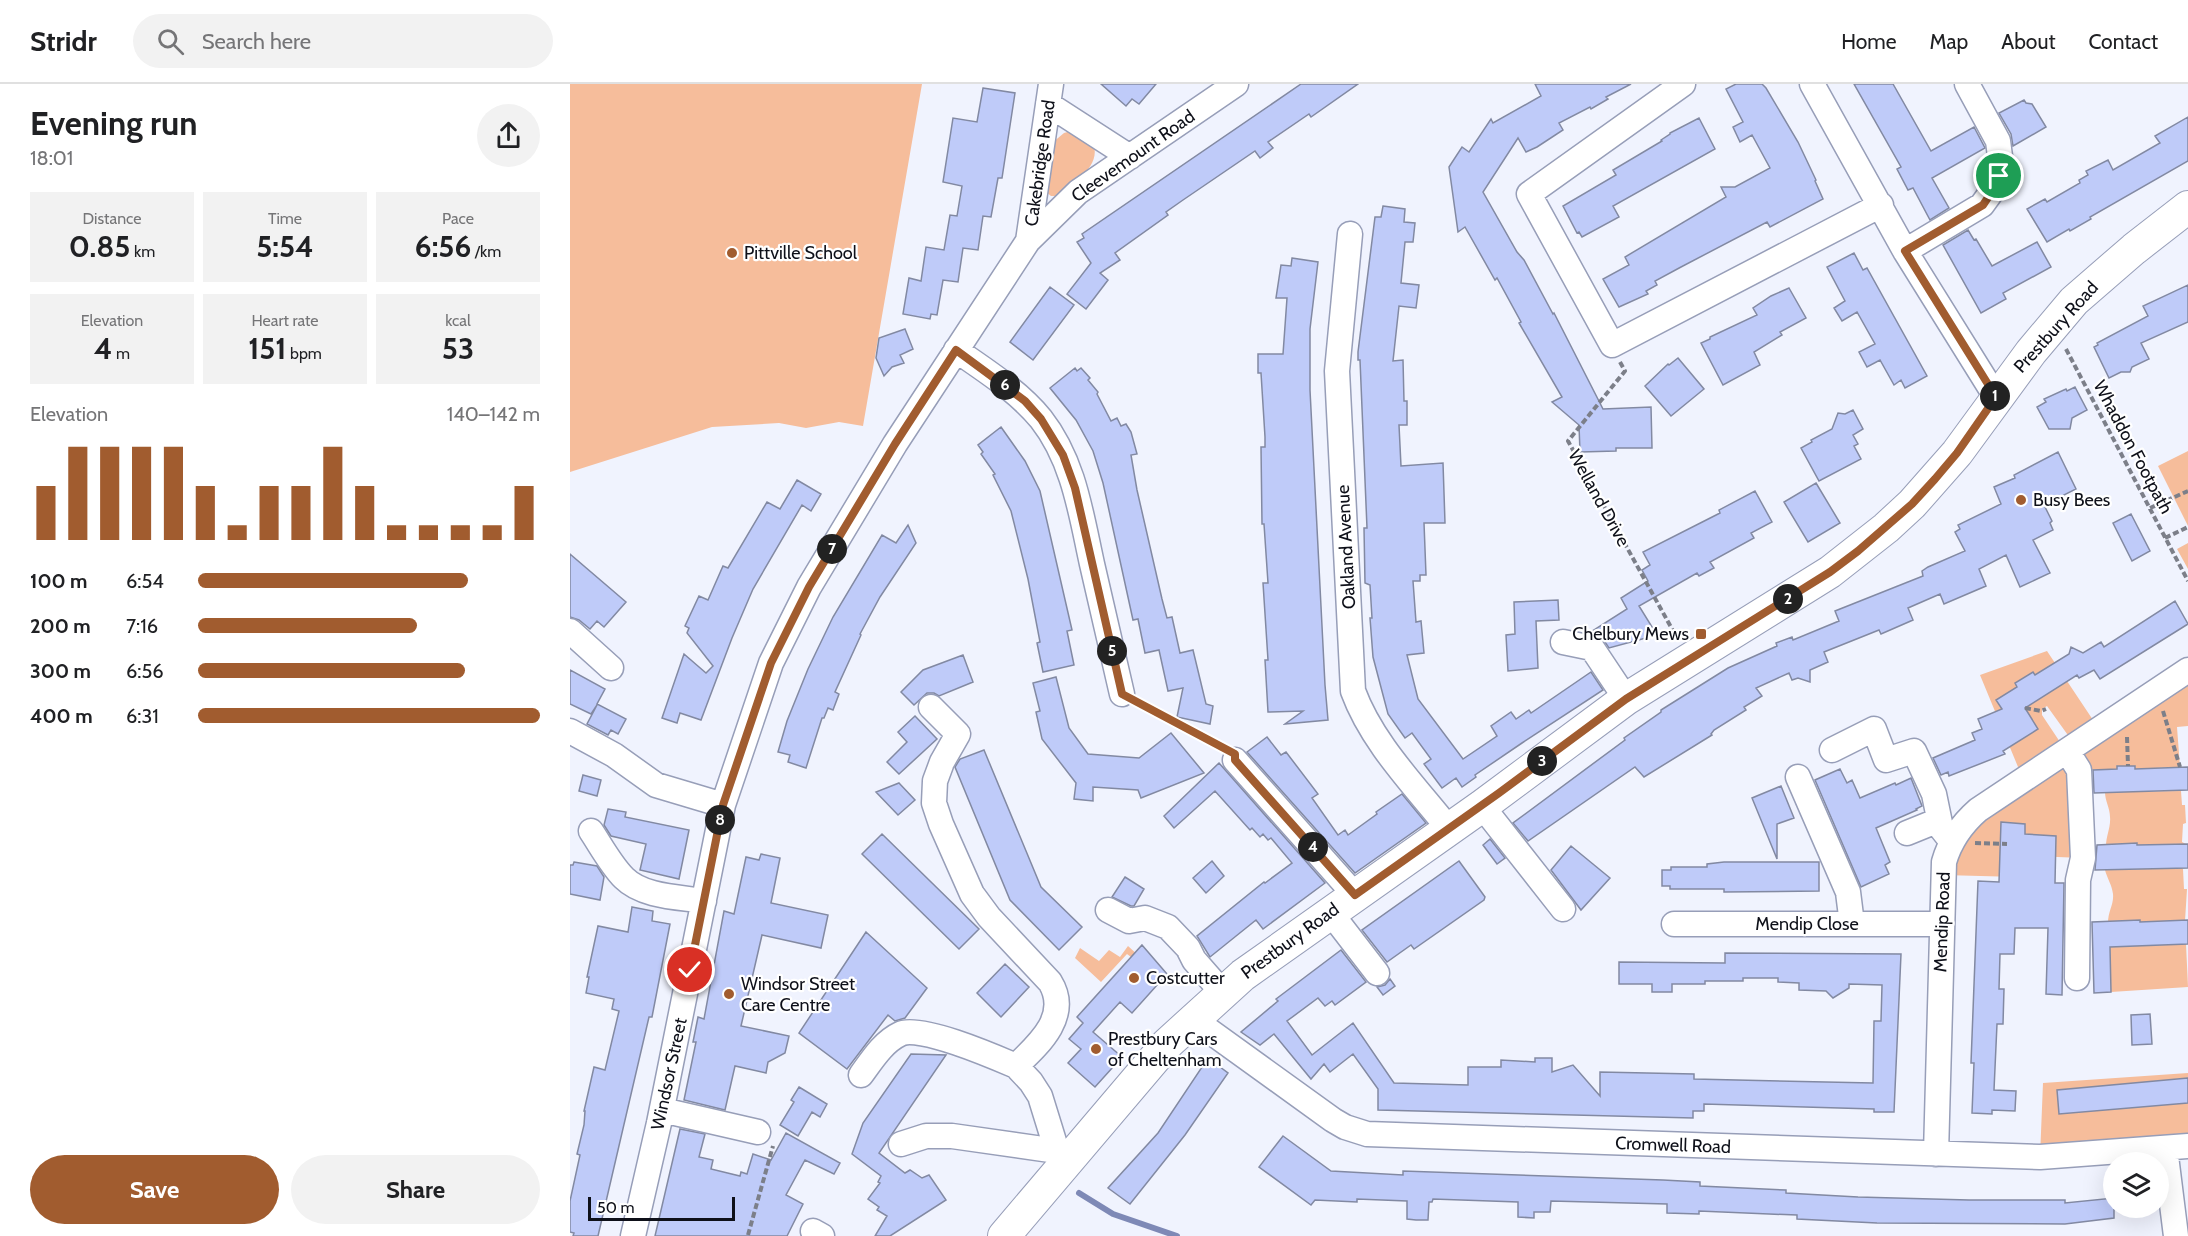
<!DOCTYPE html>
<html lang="en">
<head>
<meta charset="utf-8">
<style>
	:root { --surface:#fff; --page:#f2f2f2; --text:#202124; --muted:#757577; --line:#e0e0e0; --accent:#a15c2f }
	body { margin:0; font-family:Cabin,sans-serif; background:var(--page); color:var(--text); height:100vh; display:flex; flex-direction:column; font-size:22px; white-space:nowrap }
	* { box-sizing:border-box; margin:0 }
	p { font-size:20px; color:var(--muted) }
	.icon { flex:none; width:33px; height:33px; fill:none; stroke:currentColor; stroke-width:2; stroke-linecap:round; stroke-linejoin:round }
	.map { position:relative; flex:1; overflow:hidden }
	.panel { display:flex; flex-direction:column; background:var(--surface); width:570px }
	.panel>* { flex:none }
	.fabs { position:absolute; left:1533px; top:1068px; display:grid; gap:12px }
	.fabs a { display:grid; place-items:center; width:66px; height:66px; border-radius:50%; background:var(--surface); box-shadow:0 6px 24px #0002; font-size:30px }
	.scale { position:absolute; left:18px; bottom:15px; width:147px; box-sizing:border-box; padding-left:6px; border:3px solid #0e1019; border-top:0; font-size:16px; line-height:21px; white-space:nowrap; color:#0e1019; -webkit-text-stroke:4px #fff; paint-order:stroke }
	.pin { position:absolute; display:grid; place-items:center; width:51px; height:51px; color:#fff; margin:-26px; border:3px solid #fff; border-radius:50%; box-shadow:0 2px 6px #0007 }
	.km { position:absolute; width:30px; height:30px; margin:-15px; border-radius:50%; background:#222; color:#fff; font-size:16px; line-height:30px; text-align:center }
	.round { display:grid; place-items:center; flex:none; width:63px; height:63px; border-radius:32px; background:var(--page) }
	.head { display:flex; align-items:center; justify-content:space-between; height:102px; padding:0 30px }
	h1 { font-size:33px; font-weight:700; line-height:45px }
	.figures { display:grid; grid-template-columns:repeat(3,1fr); gap:9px; height:102px; padding:6px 30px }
	.figures div { display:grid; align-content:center; border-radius:0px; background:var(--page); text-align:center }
	.figures b { font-size:30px; font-weight:700 }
	.figures small { font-size:16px; font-weight:400 }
	.figures p { font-size:16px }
	.chart { height:168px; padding:12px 30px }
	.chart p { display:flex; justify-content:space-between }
	.chart svg { width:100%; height:108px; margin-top:6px; stroke:var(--accent); stroke-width:6 }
	.primary-button { display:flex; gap:12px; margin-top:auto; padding:12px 30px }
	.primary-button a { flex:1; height:69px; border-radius:36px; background:var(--accent); color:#fff; font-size:24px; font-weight:700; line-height:69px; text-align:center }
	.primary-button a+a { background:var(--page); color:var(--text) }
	ul { padding:0 30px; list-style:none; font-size:20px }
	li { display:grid; grid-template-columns:96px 72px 1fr; align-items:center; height:45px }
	li i { height:15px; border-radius:8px; background:var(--accent) }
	header { display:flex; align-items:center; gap:36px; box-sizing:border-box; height:84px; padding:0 30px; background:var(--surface); border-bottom:2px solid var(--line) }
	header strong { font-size:28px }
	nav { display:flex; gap:33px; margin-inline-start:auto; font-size:21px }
	.search { width:420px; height:54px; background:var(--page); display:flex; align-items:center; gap:15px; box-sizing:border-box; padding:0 21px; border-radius:33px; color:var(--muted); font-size:22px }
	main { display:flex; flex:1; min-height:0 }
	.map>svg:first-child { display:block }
</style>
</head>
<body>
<header>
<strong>Stridr</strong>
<div class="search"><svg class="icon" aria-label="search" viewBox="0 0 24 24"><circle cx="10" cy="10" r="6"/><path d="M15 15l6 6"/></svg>Search here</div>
<nav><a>Home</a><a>Map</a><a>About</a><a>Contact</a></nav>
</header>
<main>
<section class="panel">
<div class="head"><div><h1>Evening run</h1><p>18:01</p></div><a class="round"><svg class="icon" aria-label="share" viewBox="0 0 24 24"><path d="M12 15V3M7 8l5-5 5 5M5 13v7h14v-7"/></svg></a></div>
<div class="figures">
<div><p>Distance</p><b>0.85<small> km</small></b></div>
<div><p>Time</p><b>5:54</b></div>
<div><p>Pace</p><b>6:56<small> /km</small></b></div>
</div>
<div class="figures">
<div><p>Elevation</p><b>4<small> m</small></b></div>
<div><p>Heart rate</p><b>151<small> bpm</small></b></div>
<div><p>kcal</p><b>53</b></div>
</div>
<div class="chart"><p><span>Elevation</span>140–142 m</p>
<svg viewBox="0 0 160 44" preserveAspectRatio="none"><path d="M5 44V22M15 44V6M25 44V6M35 44V6M45 44V6M55 44V22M65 44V38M75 44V22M85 44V22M95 44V6M105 44V22M115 44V38M125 44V38M135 44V38M145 44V38M155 44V22"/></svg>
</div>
<ul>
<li><b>100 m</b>6:54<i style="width:79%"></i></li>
<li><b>200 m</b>7:16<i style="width:64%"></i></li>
<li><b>300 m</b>6:56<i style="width:78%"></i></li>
<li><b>400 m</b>6:31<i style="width:100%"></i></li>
</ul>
<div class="primary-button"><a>Save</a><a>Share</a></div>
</section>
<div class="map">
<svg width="1618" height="1152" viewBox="0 0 1618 1152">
	<rect width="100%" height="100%" fill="#f0f3fe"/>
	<path fill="#f6bd9b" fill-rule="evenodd" d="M0,0H352L293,342L269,338L236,344L209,339L142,343L0,388Z
		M501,47L524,62C530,85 500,100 485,112H481L475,107L482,59L494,49Z
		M1618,367V442L1588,382Z
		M1618,459V485L1607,465Z
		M1477,567L1529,645L1618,586V642L1607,643L1610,683L1565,685L1564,682H1548L1547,685L1509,686L1513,774L1460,772L1448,793L1373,791L1374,778L1453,695L1410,591ZM1477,622L1505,661L1496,667L1472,631V625Z
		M1611,707L1612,721H1615L1616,739L1613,740L1612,758L1616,760L1567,761V759L1536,762C1536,752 1541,743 1540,733C1540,724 1535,717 1535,708Z
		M1611,784L1613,785L1614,805H1617L1615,837L1538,840C1538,826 1544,821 1543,810C1542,801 1537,794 1535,786Z
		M1616,860L1618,903L1541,908L1540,863Z
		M558,862L569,872L565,876L557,870L531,898L505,874L510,864L529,877L539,866L550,873Z
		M1618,989V1062L1470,1073L1473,999Z"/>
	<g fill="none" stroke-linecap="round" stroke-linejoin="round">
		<path stroke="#7e89b6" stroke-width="6" d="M509,1109L543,1130L607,1152"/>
	</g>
	<path fill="#bfcbf9" stroke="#8289a2" stroke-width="1.5" d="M531,0H586L569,20L562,15L556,22Z
		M731,0H788L741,33L739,30L698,58L703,64L690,74L685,67L613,116L596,128L598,131L545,169L550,176L530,189L538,196L516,225L497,210L521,179L507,158L514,154L512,150Z
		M965,0H1061L1036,13L1038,15L1021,25L1020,23L989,39L993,46L967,63L956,68L948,54L913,108L947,168L954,176L983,230L984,229L1033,325L1081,323L1082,364H1046V367L1010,368L1009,341L982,318L992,313L949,239L951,238L927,194L925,196L895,143L888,148L879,83L892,63L899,68L921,35L923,39L971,12Z
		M1166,0H1192L1196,4L1228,58L1246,96L1245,97L1253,115L1200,143L1197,138L1111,183L1085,197L1087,201L1076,207L1078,210L1049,223L1033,195L1059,181L1055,173L1156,113L1151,103H1165L1200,84L1182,51L1170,58L1163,43L1173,38L1156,5Z
		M1284,0H1323L1361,67L1404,43L1415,64L1362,94L1379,124L1360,136L1343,104L1338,106L1327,85L1331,83Z
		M413,4L445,9L432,94H428L421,133L413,132L408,166L393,164L388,198L373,196L367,231L361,230L360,235L333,230L339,194L351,197L356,163L374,166L380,131L387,132L392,102L373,98L383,34L407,38Z
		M1454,16L1456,19L1462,20L1476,43L1443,62L1441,50L1429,29Z
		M1618,33V77L1520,133L1521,135L1500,147L1499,145L1477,158L1457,125L1475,115L1477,118L1510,99L1509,96L1518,91L1516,87L1538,76L1543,86L1590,59L1585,52Z
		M1129,34L1145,65L1043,122L1049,133L1012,153L1009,148L1007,149L993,122L1046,91L1043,86L1092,57L1091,56L1100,50V49Z
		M813,122L835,125L834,138L845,139L843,158H835L831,199L849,201L846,224L829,222L823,277L833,276L834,317H837V341H829L831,382L873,379L875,439H854L856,491H850V497H843L846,538L851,537L854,569L837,571L848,615L893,675L927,652L921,642L941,628L946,635L959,626L961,629L1021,588L1033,606L952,659L905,691L906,693L892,703L886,694L872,704L854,680L861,675L842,649L835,654L818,630L803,573L800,534H802L800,501L795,499L794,444H797L790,276H788V268L805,133H811Z
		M1398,146L1404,156L1406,155L1422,182L1467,158L1481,183L1433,209L1436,215L1411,229L1373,161Z
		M1284,169L1293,186L1297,184L1357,292L1335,304L1331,296L1324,301L1310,276L1297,283L1289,268L1305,260L1287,228L1272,237L1264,224L1275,217L1257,183Z
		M722,174L748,178L740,245V306L755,601L758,636L715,640L733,627L698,628L695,576H698L693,499H698L694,440H692L691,363H695V353L691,289H688V270H713L717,214H706L711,181L721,182Z
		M1618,201V238L1571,259L1579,275L1562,283L1560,288H1551L1539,294L1524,263L1528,261L1527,259L1578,232L1573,222Z
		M480,203L504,221L463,276L440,258Z
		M1219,204L1236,234L1210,248L1212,251L1184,268L1190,281L1153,301L1131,259L1140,255V253L1187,231L1183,224L1201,212Z
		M335,245L343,265L330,271L334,279L322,283L314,292L306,274L309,254Z
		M1108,274L1134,305L1101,332L1075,302L1098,280L1099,281Z
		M505,284L507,287L511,284L520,294L518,296L528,308L527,310L541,337L547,334L551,342L556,340L561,348L567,370L561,371L567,406L592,515L597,534L602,533L610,569L623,566L636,620L643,622L640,640L607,633L613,604L598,607L589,566L575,569L568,535L563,536L533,399L523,367L506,336L480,304Z
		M1505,303L1517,326L1502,334L1500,345H1479L1467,323L1476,318L1474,315L1496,305L1497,307Z
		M1283,326L1293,345L1283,351L1288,360L1284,362L1291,375L1249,397L1231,364L1242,358L1241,356L1262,345L1268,329L1275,330Z
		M431,343L455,377L470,407L502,546L497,547L504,581L473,588L467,559L470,558L458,495L441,427L423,391L425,390L411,370L413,368L408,361Z
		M1488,368L1506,405L1474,421L1482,437L1480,439L1483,446L1463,456L1480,489L1450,503L1436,471L1409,485L1416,502L1374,520L1370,510L1338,524L1343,536L1311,550L1309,546L1254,568L1258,578L1240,586V598L1228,594L1222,596L1219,589L1186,604L1192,612L1174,623L1176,626L1144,646L1141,650L1142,651L1074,693L1065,683L958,757L943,739L1055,656L1054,654L1091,628V626L1158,584L1207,562L1206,559L1222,553L1223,556L1269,537L1265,527L1353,492L1352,487L1358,483L1395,467L1385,448L1390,445L1388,441L1431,420L1424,403L1445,394L1444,391Z
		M227,396L251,410L241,427L232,421L183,505L162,554L131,636L110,629L107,639L92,634L114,570L136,589L143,582L117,549L119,544L115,542L129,512L138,516L153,482L158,484L197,418L210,425Z
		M1246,399L1270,439L1238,458L1214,418Z
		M1185,407L1202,438L1181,449L1184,454L1140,478L1144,484L1129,492L1127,489L1069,522L1087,551L1039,564L1033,555L1019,549L1057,525L1051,514L1078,497L1072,486L1080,481L1073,468L1150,429L1149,426Z
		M1561,430L1580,467L1562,477L1543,439Z
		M338,441L346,459L310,513L290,550L291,551L265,608L269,610L263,626L258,624L254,634H252L236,684L218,678L220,671L208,668L217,637L238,585L263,533L312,451L326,459Z
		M0,470L56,518L34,543L27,537L20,545L9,536L0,533Z
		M988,516L989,536L966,537L968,584L938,587L936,551L945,550L944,518Z
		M1605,517L1618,540L1530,595L1524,586L1509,594L1507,591L1455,624L1468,645L1433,667L1435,670L1379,692L1378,688L1371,691L1363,674L1405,656L1402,649L1412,645L1408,635L1432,625L1426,616L1447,603L1445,599L1463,588L1465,591L1499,570L1501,563L1513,569L1531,558L1534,563Z
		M393,571L403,598L369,612L364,609H357L344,621L331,608L353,586Z
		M0,586L35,605L27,620L56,635L48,650L41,646L38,651L17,640L27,621L21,630L0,620Z
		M486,593L499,644L518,670L569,674L601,649L634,689L571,714L568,706L523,703V717L504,715L506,699L472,655L466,628L470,627L463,599Z
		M345,632L367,655L329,690L317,678L337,658L328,648Z
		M697,653L711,671L716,668L748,710L742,714L768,751L775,746L778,751L807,730L806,728L832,710L856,739L785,789L677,668Z
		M414,666L471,803L512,843L489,866L440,816L385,683L390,675Z
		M649,679L755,799L693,845L686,836L640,873L627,852L694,798L695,799L722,779L701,754L698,756L693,750L690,753L682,744L680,746L645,707L604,744L594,732Z
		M1547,682H1565V685L1618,683V706L1524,709L1523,686L1547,685Z
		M1270,685L1277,699L1282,696L1290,714L1325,699L1326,701L1341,694L1352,722L1346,725L1347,726L1306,744L1320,778L1315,781L1319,790L1291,803L1245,696Z
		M13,691L31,696L27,712L9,707Z
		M329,699L345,716L328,731L306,708Z
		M1211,702L1224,734L1207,740V775L1182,714Z
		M38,725L56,728L55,733L119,746L109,795L70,786L76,760L41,752L34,741Z
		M1431,738L1455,740V750L1486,752L1485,799H1494L1492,911L1476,910L1478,844H1445L1444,870H1430L1429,905H1434L1433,940H1427L1424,1006L1446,1007L1445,1027L1422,1026V1030L1402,1029L1404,979H1401L1408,797L1429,798Z
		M312,750L409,845L389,865L292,770Z
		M920,755L935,774L927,780L913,761Z
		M1567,759V761L1618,760V784L1525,786L1527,761Z
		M1001,762L1040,794L1011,826L981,786Z
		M191,770L210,774L201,819L258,831L251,864L192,851L171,942L219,952L215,969L198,978L196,989L165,982L155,1026L114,1016L126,958H123L128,933L134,935L154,827L164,830L176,773L189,776Z
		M642,777L654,792L636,809L623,794Z
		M889,777L915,813L914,816L844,865L841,861L817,878L792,846Z
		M4,778L27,782L34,793L30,816L0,810V781H3Z
		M1154,778H1249V807L1154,808V805H1100V802H1092V786H1101V783H1137V780Z
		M555,793L574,805L564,822H561L542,813Z
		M62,823L83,827L82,837L100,840L82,933H79L28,1152H3L4,1149L0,1148V1117L10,1071L7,1070L14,1041L15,1027H14L24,983L35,986L49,927L42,925L44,915L16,909L19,893H17L28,842L58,848Z
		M1570,836V838L1618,836V860L1540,863L1541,908L1524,909L1522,838Z
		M296,848L357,904L335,934L325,937L318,931L277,985L229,949Z
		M572,861L597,890L562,929L550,918L523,948L552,973L525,1003L498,979L511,965L499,955L513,939L507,933Z
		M771,866L796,898L765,921L762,917L755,922L748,914L717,937L742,971L783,939L824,999L898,1001V983H931V976L965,978V974H982V988L1003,981L1030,1012V988L1124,990V995L1303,999L1304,937H1311L1312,901L1279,900V904L1263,914L1256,907L1229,906V899L1208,898V894H1173V897H1135V900H1102V908H1082V900H1049V878L1155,879V869L1331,870L1324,1028H1304V1025L1134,1020V1027H1123V1034L808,1026V1005L783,970L760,988L754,980L741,995L704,950L690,961L671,948L708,917L706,915Z
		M435,880L459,903L431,933L407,909Z
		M820,895L825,902L813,911L807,903L815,901Z
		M1580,930L1582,960L1562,961L1561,931Z
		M341,970L376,971L309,1069L335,1089L340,1086L352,1094L359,1091L376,1116L320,1152H305L317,1132L307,1126L309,1123L298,1115L310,1099L308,1098L311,1092L282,1070L293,1039Z
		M638,974L658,989L615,1051L560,1120L538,1104L588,1049Z
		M1618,994V1019L1489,1030L1487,1006Z
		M229,1003L257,1020L250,1033L242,1028L228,1052L210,1041L224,1018L221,1016Z
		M110,1045L135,1050L129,1073L143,1076L141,1085L170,1092L171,1088L177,1090L183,1070L201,1076L216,1049L270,1079L264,1090L235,1076L216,1111L233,1120L217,1152H85Z
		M713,1052L761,1087L833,1091V1087L1093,1096L1130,1098V1102L1216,1106V1109L1288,1113L1399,1116H1495V1119L1544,1114V1134L1495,1140L1307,1139L1227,1135V1131L1199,1130L1129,1127V1130L1097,1129V1120L981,1117L980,1128H964V1134L948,1133V1118L863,1115L862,1118H859L858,1136H846L837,1135V1117L787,1115V1118L745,1116L741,1121L689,1083Z"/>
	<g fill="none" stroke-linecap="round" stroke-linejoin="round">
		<defs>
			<path id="minor" d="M1113,0L959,110L1042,261L1311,121
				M1242,0L1335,167L1426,313
				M478,20L560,73
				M780,150L767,287L783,607C802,659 845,702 879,745
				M458,157L481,0
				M1335,167L1412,121L1425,103L1431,80L1428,57L1397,0
				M386,266C416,287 448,307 471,335C504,377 511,430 522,480C532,523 542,566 552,610
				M0,547L41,584
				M993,558L1022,564L1056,615
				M361,623L388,650L372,678L365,697L364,719L371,740L402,810L419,833L480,898C501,932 468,961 446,982L461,998L470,1012L487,1067L497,1077
				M0,647L44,671L86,701L153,721
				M1262,666L1304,645L1316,676L1344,667L1364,710L1371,744L1382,758
				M1497,667L1509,686L1513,774L1508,796L1507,894
				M665,676L785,811
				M1228,693L1278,808L1282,840
				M912,722L993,825
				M21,747C31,762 41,781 54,794C73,813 109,813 134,817
				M1337,749L1369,736
				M538,826L559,837L575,834L598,843L618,864L624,876L652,908
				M760,828L807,889
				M1104,840H1371
				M623,935L763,1036L775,1043L797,1050L1470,1073L1618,1062
				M291,991C302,976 313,958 330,950C349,940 425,973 446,982
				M92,1026L188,1048
				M331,1060L356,1052H382L487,1067
				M1595,1064L1606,1152
				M1366,1070L1374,778C1380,757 1392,740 1408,726L1618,586
				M243,1147L252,1152
				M63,1152L89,1039L153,721L201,579L239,503L325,360L458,157L508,108L666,0"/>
			<path id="major" d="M434,1152L597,960L673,891L912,722L1056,615L1260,488L1316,444L1342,420L1387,369L1461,268L1504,217L1564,165L1618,123"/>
		</defs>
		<use href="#minor" stroke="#979eb8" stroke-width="27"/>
		<use href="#major" stroke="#979eb8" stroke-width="34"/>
		<path stroke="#7c7f89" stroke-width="4" stroke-dasharray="6 3" stroke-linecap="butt" d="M1496,265L1618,497
			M1050,278L1055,287L998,357L1107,554
			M1580,424L1618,407
			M1595,454L1618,443
			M570,620L651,662
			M1455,624L1471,627L1476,625
			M1593,627L1610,683
			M1557,653L1558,682
			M1405,759L1437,760
			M178,1151L203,1062"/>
		<use href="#minor" stroke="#fff" stroke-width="24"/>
		<use href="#major" stroke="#fff" stroke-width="32"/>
	</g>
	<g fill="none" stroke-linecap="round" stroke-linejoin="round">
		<defs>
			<path id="route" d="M120,886L153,721L201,579L239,503L325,360L386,266L455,317L471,335L493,371L505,404L552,610L665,670V676L785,811L929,709L1056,615L1260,488L1288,467L1342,420L1365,395L1387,369L1426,313L1335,167L1413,121L1425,103L1429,92"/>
		</defs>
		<use href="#route" stroke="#fff" stroke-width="12"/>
		<use href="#route" stroke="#a15c2f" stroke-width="8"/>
	</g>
	<g fill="#a15c2f" stroke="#fff" stroke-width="2">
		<circle cx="162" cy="169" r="6"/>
		<circle cx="1451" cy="416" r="6"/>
		<rect x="1125" y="544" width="12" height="12" rx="3"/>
		<circle cx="564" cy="894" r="6"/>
		<circle cx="159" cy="910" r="6"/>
		<circle cx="526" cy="965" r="6"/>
	</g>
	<g text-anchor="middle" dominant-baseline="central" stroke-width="4.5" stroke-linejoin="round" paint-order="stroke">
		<g font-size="18" fill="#0e1019" stroke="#fff">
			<text transform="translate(563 72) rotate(-35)">Cleevemount Road</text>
			<text transform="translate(470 79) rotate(-82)">Cakebridge Road</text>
			<text transform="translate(1486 243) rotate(-48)">Prestbury Road</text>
			<text transform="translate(1563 363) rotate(62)">Whaddon Footpath</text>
			<text transform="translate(1029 414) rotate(61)">Welland Drive</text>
			<text transform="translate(776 463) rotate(-93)">Oakland Avenue</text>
			<text transform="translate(1372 838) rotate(-88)">Mendip Road</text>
			<text x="1237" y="840">Mendip Close</text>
			<text transform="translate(720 857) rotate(-36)">Prestbury Road</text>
			<text transform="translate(99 990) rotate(-78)">Windsor Street</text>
			<text transform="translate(1103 1061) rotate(2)">Cromwell Road</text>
		</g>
		<g font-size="18" fill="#0e1019" stroke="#fff" text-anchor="start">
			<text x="174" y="169">Pittville School</text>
			<text x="1463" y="416">Busy Bees</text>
			<text x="1119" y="550" text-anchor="end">Chelbury Mews</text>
			<text x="576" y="894">Costcutter</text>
			<text x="171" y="900">Windsor Street<tspan x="171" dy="21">Care Centre</tspan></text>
			<text x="538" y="955">Prestbury Cars<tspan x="538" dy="21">of Cheltenham</tspan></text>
		</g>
	</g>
</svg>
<div class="fabs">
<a><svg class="icon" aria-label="layers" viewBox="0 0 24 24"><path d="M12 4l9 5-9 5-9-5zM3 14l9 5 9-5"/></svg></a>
</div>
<div class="scale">50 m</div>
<div class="pin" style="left:1429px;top:92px;background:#1e9e55"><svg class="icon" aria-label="arrive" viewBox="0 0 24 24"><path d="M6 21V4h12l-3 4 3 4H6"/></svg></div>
<div class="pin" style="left:120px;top:886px;background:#d93025"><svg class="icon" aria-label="check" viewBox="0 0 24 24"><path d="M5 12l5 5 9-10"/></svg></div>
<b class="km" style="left:1425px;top:312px">1</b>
<b class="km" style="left:1218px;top:515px">2</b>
<b class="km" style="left:972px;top:677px">3</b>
<b class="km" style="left:743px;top:763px">4</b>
<b class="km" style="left:542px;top:567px">5</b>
<b class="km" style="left:435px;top:301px">6</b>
<b class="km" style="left:262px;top:465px">7</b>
<b class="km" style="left:150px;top:736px">8</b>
</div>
</main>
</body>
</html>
